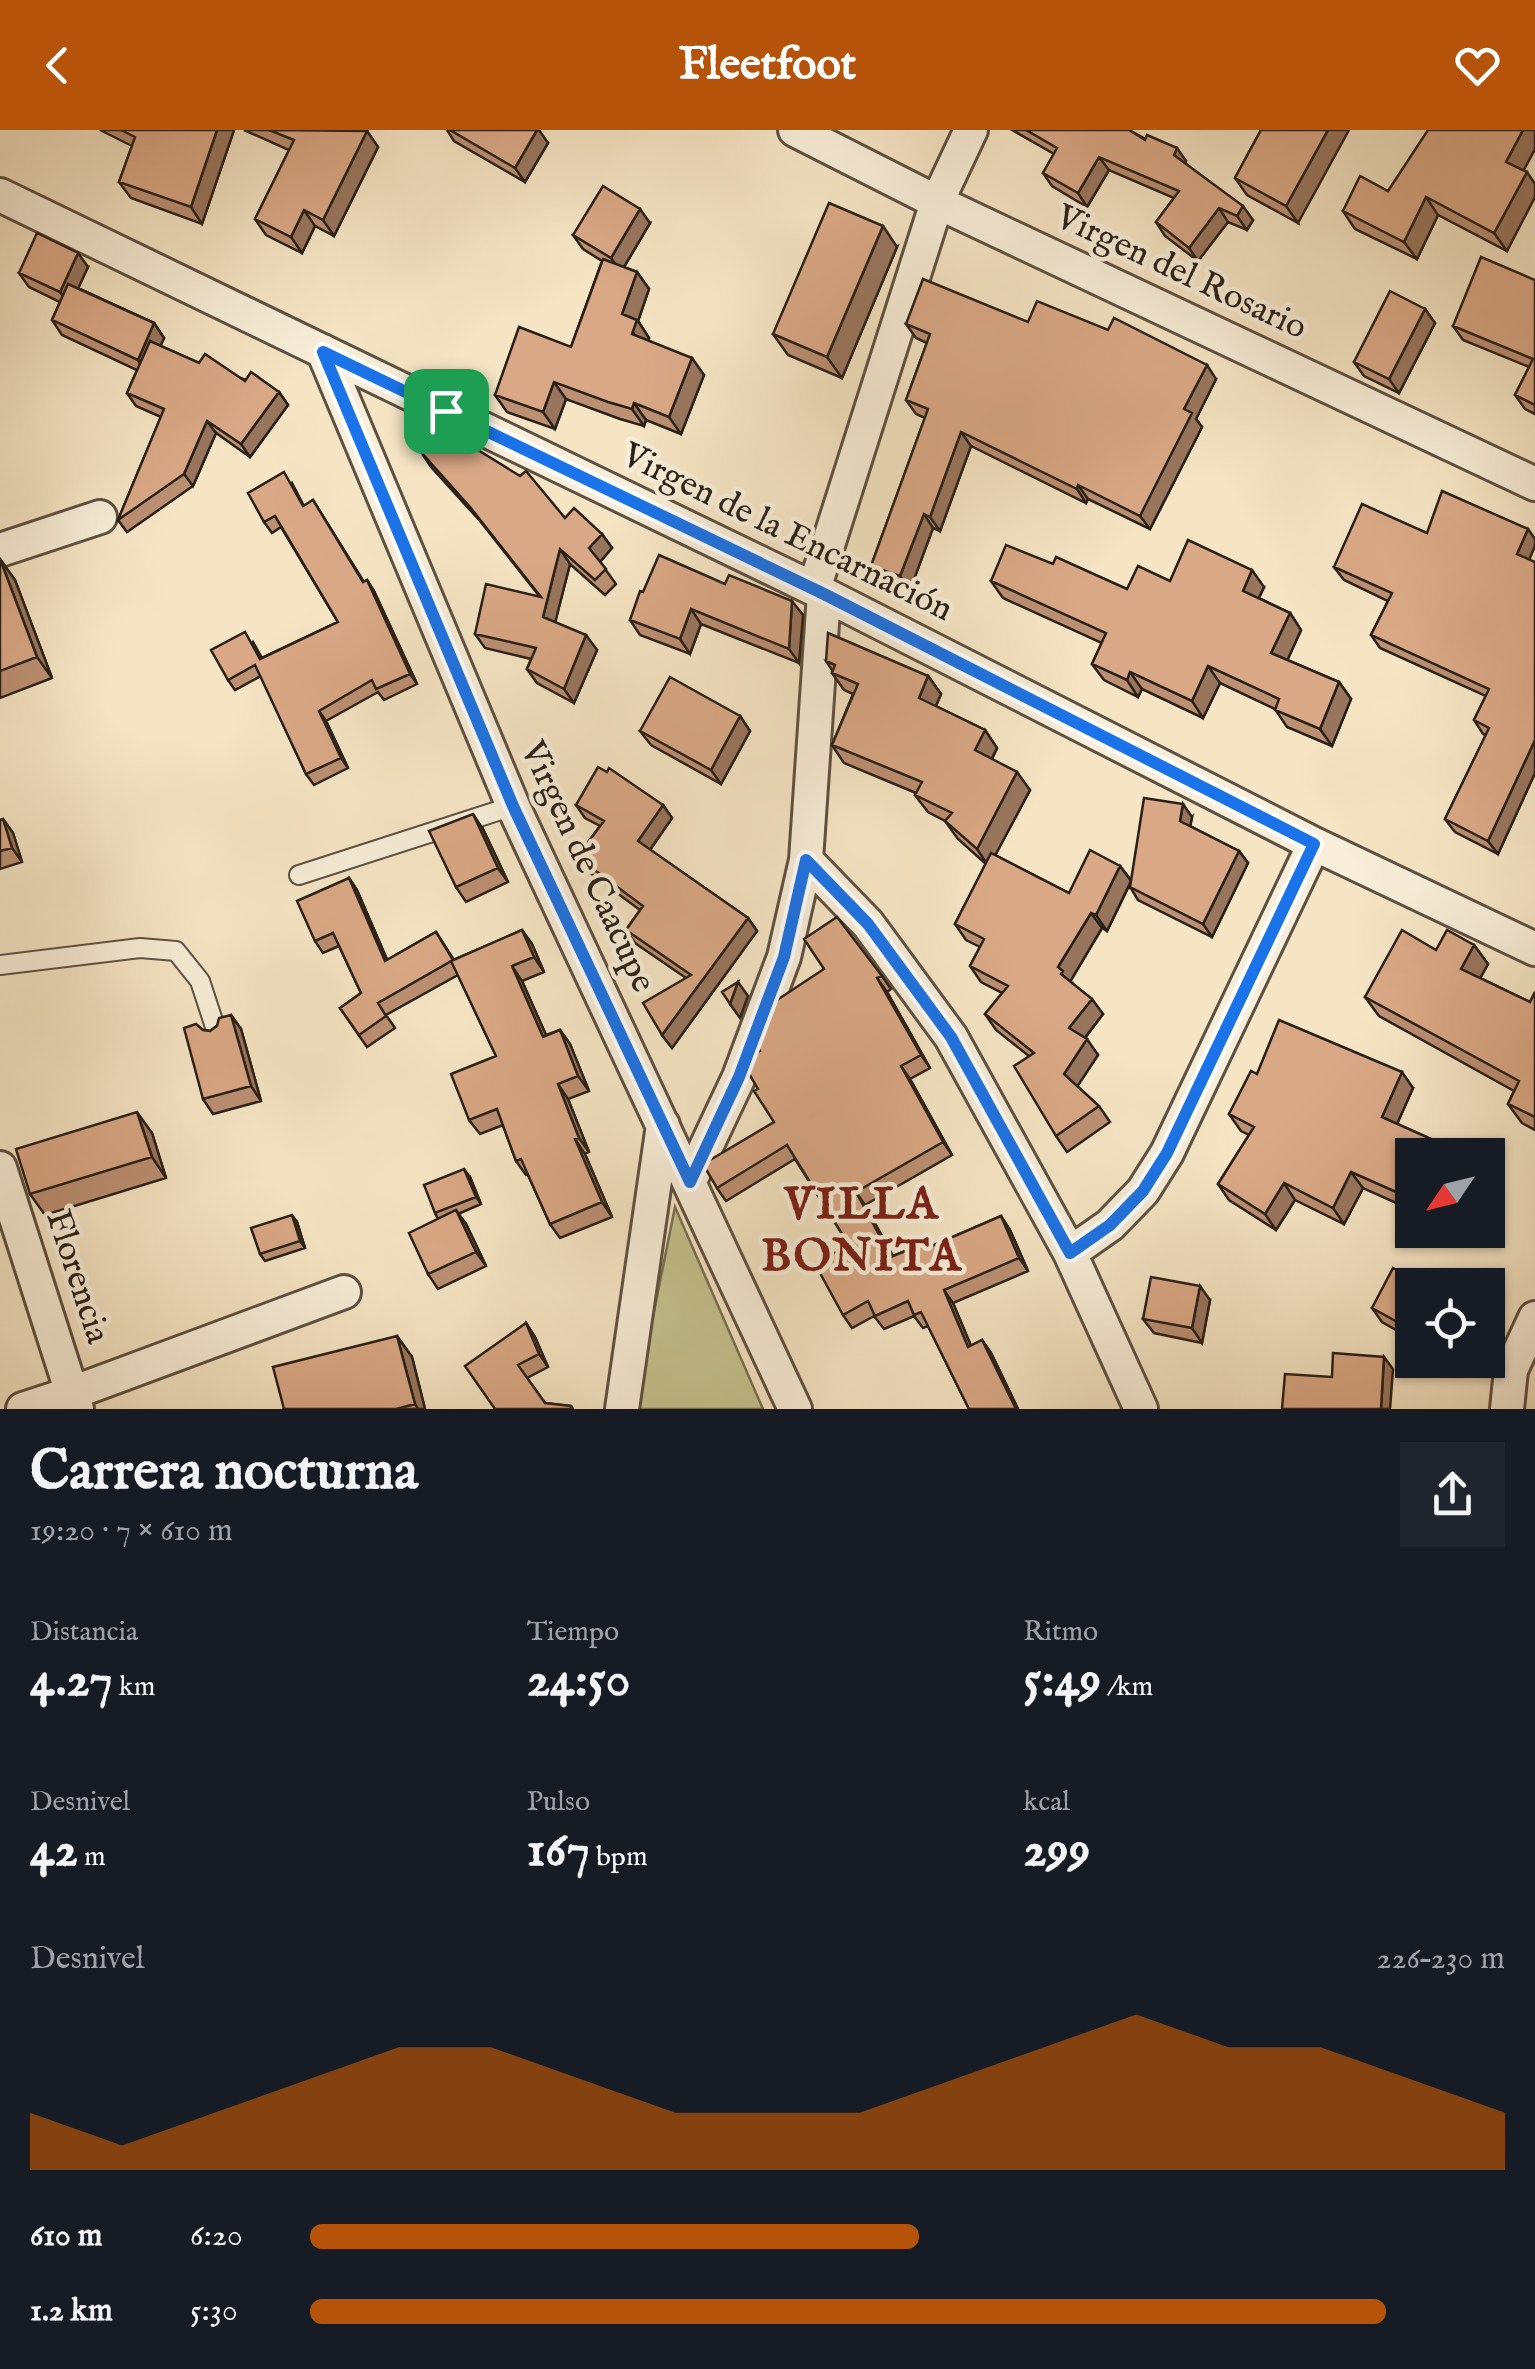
<!DOCTYPE html>
<html lang="es">
<head>
<meta charset="utf-8">
<style>
	:root { --surface:#171b24; --page:#20242c; --text:#f1f3f6; --muted:#9ea1a6; --accent:#b45309 }
	body { margin:0; font-family:"IM FELL English",serif; background:var(--page); color:var(--text); height:100vh; display:flex; flex-direction:column; font-size:38px; white-space:nowrap }
	* { box-sizing:border-box; margin:0 }
	p { font-size:32px; color:var(--muted) }
	.icon { flex:none; width:55px; height:55px; fill:none; stroke:currentColor; stroke-width:2; stroke-linecap:round; stroke-linejoin:round }
	.map { position:relative; height:1279px; overflow:hidden }
	.side { display:flex; flex-direction:column; background:var(--surface); flex:1 }
	.side>* { flex:none }
	.needle { width:65px; rotate:235deg }
	.buttons { position:absolute; left:1395px; top:1008px; display:grid; gap:20px }
	.buttons a { display:grid; place-items:center; width:110px; height:110px; border-radius:0px; background:var(--surface); box-shadow:0 2px 8px #0004; font-size:50px }
	.pin { position:absolute; display:grid; place-items:center; width:85px; height:85px; color:#fff; margin:-42px; border-radius:20px; box-shadow:0 5px 15px #0006 }
	.round { display:grid; place-items:center; flex:none; width:105px; height:105px; border-radius:0px; background:var(--page) }
	.overview { display:flex; align-items:center; justify-content:space-between; height:170px; padding:0 30px }
	h1 { font-size:55px; font-weight:800; line-height:75px }
	.metrics { display:grid; grid-template-columns:repeat(3,1fr); gap:15px; height:170px; padding:10px 30px }
	.metrics div { display:grid; align-content:center }
	.metrics b { font-size:50px; font-weight:800 }
	.metrics small { font-size:28px; font-weight:400 }
	.metrics p { font-size:28px }
	.chart { height:280px; padding:20px 30px }
	.chart p { display:flex; justify-content:space-between }
	.chart svg { width:100%; height:180px; margin-top:10px; fill:var(--accent); opacity:.7 }
	ul { padding:0 30px; list-style:none; font-size:32px }
	li { display:grid; grid-template-columns:160px 120px 1fr; align-items:center; height:75px }
	li i { height:25px; border-radius:12px; background:var(--accent) }
	header { display:flex; justify-content:space-between; align-items:center; height:130px; padding:0 30px; background:var(--accent); color:#fff; font-size:45px; font-weight:800 }
	.map>svg:first-child { display:block }
</style>
</head>
<body>
<header><svg class="icon" aria-label="back" viewBox="0 0 24 24"><path d="M15 5l-7 7 7 7"/></svg>Fleetfoot<svg class="icon" aria-label="heart" viewBox="0 0 24 24"><path d="M12 20l-8-8c-3-5 5-10 8-4 3-6 11-1 8 4z"/></svg></header>
<div class="map">
<svg width="1535" height="1279" viewBox="0 0 1535 1279">
	<rect width="100%" height="100%" fill="#f5e5c5"/>
	<filter id="stains"><feTurbulence type="fractalNoise" baseFrequency=".002" numOctaves="4"/><feColorMatrix values="0 0 0 0 .2 0 0 0 0 .09 0 0 0 0 .02 0 0 0 .5 -.17"/></filter>
	<radialGradient id="worn" r=".72"><stop offset=".6" stop-color="#630" stop-opacity="0"/><stop offset="1" stop-color="#630" stop-opacity=".3"/></radialGradient>
	<path fill="#c4c28f" stroke="#787152" stroke-width="2.5" d="M675,1077L763,1279H640L636,1271Z"/>
	<g fill="none" stroke-linecap="round" stroke-linejoin="round">
		<defs>
			<path id="service" d="M299,745L513,676
				M0,835L140,818L176,821L200,851L217,903"/>
			<path id="minor" d="M795,0L937,72L1535,354
				M0,65L814,459L1314,714L1535,819
				M323,221L513,676L795,1279
				M0,420L100,387
				M814,459L937,72L971,0
				M806,730L868,794L951,907L1070,1123L1141,1279
				M0,1038L77,1279
				M690,1051L739,947L784,827L806,730L824,464
				M1070,1123L1110,1095L1143,1061L1167,1023L1314,714
				M23,1279L72,1263L344,1162
				M622,1279L663,995
				M1507,1279L1511,1240L1535,1188"/>
		</defs>
		<use href="#service" stroke="#5e5142" stroke-width="22"/>
		<use href="#minor" stroke="#5e5142" stroke-width="38"/>
		<use href="#service" stroke="#f8eed9" stroke-width="18"/>
		<use href="#minor" stroke="#f8eed9" stroke-width="32"/>
	</g>
	<path fill="#bb9073" stroke="#2b2016" stroke-width="2.5" d="M100,0H234L202,94L131,68L119,52L132,16Z
		M244,0L367,1L378,17L334,106L315,96L302,123L266,105L255,89L289,20Z
		M447,0H537L548,13L525,52L454,11Z
		M1012,0H1129L1186,31L1185,33L1253,90L1247,100L1228,92L1198,131L1165,106L1156,92L1174,68L1109,40L1087,77L1052,56L1043,43L1054,24Z
		M1261,0L1298,93L1247,65L1235,48Z
		M1535,0V19L1523,40L1507,121L1438,85L1417,129L1355,99L1343,81Z
		M650,93L624,137L637,142L649,159L638,191L649,208L648,210L704,245L681,304L646,290L644,296L620,289L566,269L555,299L507,282L495,265L571,217L602,131L583,119L573,105Z
		M897,117L842,248L788,225L773,204Z
		M88,137L78,158L154,193L164,208L160,216L199,233L279,262L288,275L250,327L216,303L193,356L127,402L118,390L161,287L136,276L127,263L137,240L62,205L52,190L60,172L29,157L19,143Z
		M1535,150V284L1525,279L1515,265L1529,237L1463,210L1453,196Z
		M1425,179L1435,193L1399,263L1364,246L1354,232Z
		M1028,192L1216,249L1196,289L1202,297L1150,399L1088,369L1086,373L971,316L940,401L933,398L910,460L881,450L871,436L925,288L916,284L906,270L927,213L916,208L906,194Z
		M421,322L602,404L612,418L600,432L616,454L605,465L570,434L555,492L597,520L574,573L537,553L527,539L531,529L485,518L475,504L540,467L480,391L431,337Z
		M292,353L304,376L313,370L364,452L367,450L374,461L417,554L384,570L378,562L326,591L348,638L314,655L306,644L261,546L235,560L228,550L253,512L262,528L338,492L281,397L272,403L264,392Z
		M1427,403L1535,432V643L1498,724L1455,702L1445,689L1486,605L1483,604L1474,590L1486,566L1380,518L1371,505L1388,471L1344,450L1334,437Z
		M0,429L15,450L52,548L0,568Z
		M1053,434L1127,459L1170,451L1264,457L1259,468L1290,483L1301,500L1287,530L1339,552L1351,569L1332,616L1287,597L1275,579L1220,553L1203,588L1142,559L1138,567L1104,550L1092,534L1102,513L1003,468L991,451Z
		M725,454L803,485L799,533L701,494L690,524L640,505L630,490L643,462Z
		M826,531L928,546L941,564L936,576L985,600L997,618L992,629L1030,660L995,725L1069,763L1120,736L1131,750L1192,687L1190,696L1239,721L1248,733L1212,807L1138,770L1130,757V754L1107,801L1102,798L1070,851L1103,884L1085,908L1098,925L1077,956L1099,976L1110,992L1067,1022L1056,1006L1029,926L996,900L985,884L1002,863L981,852L970,836L980,817L966,810L955,794L986,734L958,709L945,691L928,682L915,665L916,663L844,633L832,615L853,564L844,560L832,543V540Z
		M740,586L750,601L721,654L651,615L640,601Z
		M576,675H663L672,688L650,720L748,788L757,801L672,918L662,905L686,848L635,813L626,800L640,780L586,740L577,727L600,696L585,688Z
		M3,689L13,703L22,732L0,739V690Z
		M483,699L508,752L466,772L456,757Z
		M349,748L357,760L387,830L436,802L454,830L522,800L532,814L544,842L522,851L546,905L560,900L570,914L589,961L568,969L589,1022L585,1024L612,1087L560,1108L550,1094L528,1045H526L516,1031L503,995L480,1004L469,990L496,926L458,845L386,885L395,898L367,917L340,878L361,863L339,816L323,823L315,811Z
		M1474,815L1488,834L1480,848L1530,872L1535,862V1000L1522,993L1508,974L1514,961L1379,886L1365,867L1436,820Z
		M824,839L882,846L891,859L887,862L930,938L910,949L952,1025L865,1075L893,1126L925,1113L928,1118L1001,1086L1010,1100L1028,1141L953,1173L971,1216L982,1210L991,1223L1018,1279H969L928,1196L923,1198L914,1186L884,1199L874,1186L852,1198L843,1185L849,1115L795,1029L726,1071L717,1058L774,992L758,959L760,921Z
		M231,885L241,899L261,971L213,984L203,969V900L210,901Z
		M1257,944L1413,958L1397,994L1412,1025V1080L1363,1058L1344,1094L1295,1070L1276,1100L1229,1070L1218,1054L1249,1005L1241,1001L1229,984Z
		M152,1003L166,1048L45,1085L30,1064Z
		M470,1047L481,1074L458,1084L466,1094L486,1136L438,1159L428,1144L438,1089L435,1083Z
		M297,1092L305,1118L265,1131L260,1124Z
		M1456,1100H1481L1477,1109Z
		M1412,1155V1209L1382,1192L1372,1178Z
		M1210,1170L1202,1213L1154,1203L1143,1189Z
		M526,1193L535,1207L548,1237L527,1248L545,1273L571,1276L573,1279H495Z
		M397,1206L412,1227L425,1279H284Z"/>
	<path fill="#98765e" stroke="#2b2016" stroke-width="2.5" d="M217,0H234L202,94L191,77Z
		M537,0H539L548,13L525,52L515,38Z
		M1328,0H1349L1298,93L1286,76Z
		M1523,0H1535V19L1519,49L1506,32Z
		M367,1L378,17L334,106L323,90Z
		M1177,18L1186,31L1183,38L1174,25Z
		M1099,27L1109,40L1087,77L1078,63Z
		M1527,42L1535,54V67L1507,121L1494,103Z
		M1426,67L1438,85L1417,129L1404,112Z
		M1243,76L1253,90L1247,100L1237,86Z
		M1219,78L1228,92L1198,131L1189,118Z
		M640,79L650,93L621,142L611,128Z
		M304,80L315,96L302,123L291,107Z
		M883,96L897,117L842,248L827,227Z
		M78,123L88,137L70,176L60,162Z
		M637,142L649,159L638,191L649,208L644,221L622,184Z
		M1425,179L1435,193L1399,263L1389,249Z
		M154,193L164,208L148,245L138,230Z
		M692,228L704,245L681,304L669,287Z
		M1207,235L1216,249L1196,289L1202,297L1150,399L1140,386L1184,279Z
		M554,252L566,269L555,299L543,282Z
		M279,262L288,275L250,327L241,314Z
		M634,273L646,290L644,296L632,279Z
		M207,291L216,303L193,356L184,344Z
		M961,302L971,316L940,401L930,387Z
		M1078,355L1088,369L1086,373L1077,359Z
		M924,384L933,398L910,460L900,446Z
		M1528,399L1535,409V416L1526,437L1517,424Z
		M602,404L612,418L599,433L589,418Z
		M560,419L570,434L553,501L543,487Z
		M0,429L15,450L52,548L37,527Z
		M1252,440L1264,457L1254,478L1243,461Z
		M367,450L374,461L417,554L410,544Z
		M792,471L803,485L799,533L789,519Z
		M691,479L701,494L690,524L680,509Z
		M1290,483L1301,500L1283,540L1271,523Z
		M586,505L597,520L574,573L564,559Z
		M1208,536L1220,553L1203,588L1192,571Z
		M1130,542L1142,559L1138,567L1127,550Z
		M928,546L941,564L932,585L919,568Z
		M1339,552L1351,569L1332,616L1320,599Z
		M319,581L326,591L348,638L341,628Z
		M740,586L750,601L721,654L711,640Z
		M985,600L997,618L987,638L975,620Z
		M1535,610V643L1498,724L1488,711Z
		M1017,642L1030,660L989,737L977,719Z
		M1183,674L1192,687L1189,704L1180,691Z
		M663,675L672,688L647,724L638,711Z
		M473,684L483,699L508,752L498,738Z
		M3,689L13,703L22,732L12,718Z
		M1239,721L1248,733L1212,807L1203,794Z
		M1120,736L1131,751L1107,801L1096,785Z
		M349,748L357,760L393,843L385,831Z
		M1091,783L1102,798L1070,852L1061,844L1058,837Z
		M748,788L757,801L672,918L662,905Z
		M522,800L532,814L544,842L534,827Z
		M1474,815L1488,834L1474,859L1461,839Z
		M512,836L522,851L553,921L543,907Z
		M877,848L887,862L930,938L921,925Z
		M738,852L748,866L740,888L730,874Z
		M1092,869L1103,884L1080,914L1069,898Z
		M231,885L241,899L261,971L251,956Z
		M560,900L570,914L589,961L578,946Z
		M1087,909L1098,925L1075,960L1064,944Z
		M901,936L910,949L952,1025L943,1012Z
		M1402,942L1413,958L1393,1003L1382,987Z
		M558,954L568,969L589,1022L579,1008Z
		M137,982L152,1003L166,1048L152,1027Z
		M575,1009L585,1024L612,1087L602,1072Z
		M1491,1036L1503,1052L1488,1086V1045Z
		M464,1039L470,1047L481,1074L476,1067Z
		M1351,1042L1363,1058L1344,1094L1333,1078Z
		M1284,1053L1295,1070L1276,1100L1265,1084Z
		M856,1062L865,1075L900,1140L891,1127Z
		M456,1080L466,1094L486,1136L476,1122Z
		M292,1085L297,1092L305,1118L300,1111Z
		M1001,1086L1010,1100L1028,1141L1019,1128Z
		M1471,1100H1481L1477,1109Z
		M1200,1156L1210,1170L1202,1213L1192,1198Z
		M944,1160L953,1173L977,1230L968,1217Z
		M526,1193L535,1207L548,1237L539,1224Z
		M397,1206L412,1227L425,1279H418L415,1274Z
		M982,1210L991,1223L1018,1279H1016Z
		M1384,1227L1393,1239L1390,1279H1381Z"/>
	<path fill="#d9a886" stroke="#2b2016" stroke-width="2.5" d="M121,0H217L191,77L119,52L135,7Z
		M269,0L367,1L323,90L304,80L291,107L255,89L294,10Z
		M450,0H537L515,38Z
		M1026,0H1129L1145,10L1147,5L1177,18L1174,25L1243,76L1237,86L1219,78L1189,118L1156,92L1179,61L1099,27L1078,63L1043,43L1057,18Z
		M1261,0H1328L1286,76L1235,48Z
		M1428,0H1523L1506,32L1527,42L1494,103L1426,67L1404,112L1343,81L1360,46L1388,61Z
		M603,56L640,79L611,128L573,105Z
		M829,73L883,96L827,227L773,204Z
		M37,103L78,123L60,162L19,143Z
		M1481,127L1535,150V275L1515,265L1533,229L1453,196Z
		M603,129L637,142L622,184L637,190L632,204L692,228L669,287L634,273L632,279L608,272L554,252L543,282L495,265L519,197L571,217Z
		M923,149L1028,192L1037,171L1108,200L1114,188L1207,235L1184,279L1192,283L1140,386L1078,355L1077,359L961,302L930,387L924,384L900,446L871,436L928,279L906,270L930,204L906,194Z
		M68,154L154,193L138,230L52,190Z
		M1390,161L1425,179L1389,249L1354,232Z
		M150,211L199,233L205,224L245,251L251,242L279,262L241,314L207,291L184,344L118,390L164,279L127,263Z
		M447,301L520,346L526,341L565,388L574,378L602,404L589,418L606,439L595,450L560,419L543,487L586,505L564,559L527,539L536,518L475,504L486,454L541,467L470,377L421,322Z
		M284,342L303,376L313,370L363,452L367,450L410,544L376,559L372,550L319,581L341,628L306,644L255,535L228,550L211,520L245,502L260,529L338,492L275,386L264,392L248,363Z
		M1442,361L1528,399L1517,424L1535,432V610L1488,711L1445,689L1489,598L1474,590L1489,559L1371,505L1392,463L1334,437L1362,374L1427,403Z
		M1188,410L1252,440L1243,461L1290,483L1271,523L1339,552L1320,599L1275,580L1279,569L1208,536L1192,571L1130,542L1127,550L1092,534L1106,503L991,451L1006,415L1053,434L1056,427L1127,459L1138,436L1170,451Z
		M659,425L725,454L729,445L792,471L789,519L691,479L680,509L630,490L640,461L643,462Z
		M0,429L37,527L0,541Z
		M828,503L928,546L919,568L985,600L975,620L1017,642L977,719L945,691L952,683L915,665L922,652L832,615L858,554L832,543L835,535L826,531Z
		M670,547L740,586L711,640L640,601Z
		M598,637L607,642L609,638L663,675L638,711L748,788L662,905L643,873L691,845L626,800L643,776L577,727L604,691L576,675Z
		M1144,668L1183,674L1180,691L1239,721L1203,794L1130,757Z
		M473,684L498,738L456,757L429,701Z
		M3,689L12,718L0,721V690Z
		M1090,720L1120,736L1096,785L1091,783L1058,837L1063,841L1061,844L1092,869L1069,898L1087,909L1064,944L1099,976L1056,1006L1014,936L1034,923L985,884L1008,856L970,836L984,809L955,794L991,723L1069,763Z
		M349,748L385,831L436,802L453,830L378,873L386,886L359,905L340,878L361,863L333,803L315,811L297,771Z
		M837,787L882,846L877,848L921,925L901,936L943,1012L856,1062L891,1127L925,1113L927,1118L1001,1086L1019,1128L944,1160L968,1217L982,1210L1016,1279H969L921,1182L914,1185L908,1171L875,1186L868,1171L843,1185L815,1134L849,1115L787,1015L717,1058L704,1036L705,1033L774,992L754,961L758,959L748,942L755,924L760,921L757,917L774,872L824,839L804,809Z
		M522,800L534,827L512,836L543,907L560,900L578,946L558,954L579,1008L575,1009L602,1072L550,1094L521,1029L516,1031L497,979L469,990L451,944L496,926L451,831Z
		M1402,800L1436,820L1447,800L1474,815L1461,839L1530,872L1535,862V987L1508,974L1519,951L1365,867Z
		M738,852L730,874L722,862Z
		M231,885L251,956L203,969L184,898L196,894L203,900L210,901L217,896L219,888Z
		M1279,890L1402,942L1382,987L1467,1025H1412V1069L1351,1042L1333,1078L1284,1053L1265,1084L1218,1054L1254,997L1229,984L1251,941L1257,944Z
		M137,982L152,1027L30,1064L16,1019Z
		M464,1039L476,1067L435,1083L424,1055Z
		M456,1080L476,1122L428,1144L409,1103Z
		M292,1085L300,1111L260,1124L251,1098Z
		M1393,1138L1425,1155H1412V1200L1372,1178Z
		M1151,1147L1200,1156L1192,1198L1143,1189Z
		M526,1193L539,1224L518,1235L545,1273L571,1276V1279H495L465,1236Z
		M397,1206L415,1274L396,1279H284L273,1237Z
		M1333,1223L1384,1227L1381,1279H1282L1285,1244L1332,1247Z"/>
	<g fill="none" stroke-linecap="round" stroke-linejoin="round">
		<defs>
			<path id="route" d="M323,222L824,464L1314,714L1167,1023L1143,1061L1110,1095L1070,1123L951,907L868,794L806,730L784,827L739,947L690,1052L513,676Z"/>
		</defs>
		<use href="#route" stroke="#fff" stroke-width="20"/>
		<use href="#route" stroke="#1a73e8" stroke-width="12"/>
	</g>
	<g text-anchor="middle" dominant-baseline="central" stroke-width="9" stroke-linejoin="round" paint-order="stroke">
		<g font-size="35" fill="#2b2016" stroke="#f8eed9">
			<text transform="translate(1181 143) rotate(25)">Virgen del Rosario</text>
			<text transform="translate(787 403) rotate(26)">Virgen de la Encarnación</text>
			<text transform="translate(587 737) rotate(65)">Virgen de Caacupe</text>
			<text transform="translate(77 1147) rotate(72)">Florencia</text>
		</g>
		<g font-size="45" font-weight="bold" letter-spacing="2.5" fill="#7a1f14" stroke="#f8eed9">
			<text x="862" y="1075">VILLA<tspan x="862" dy="52">BONITA</tspan></text>
		</g>
	</g>
	<rect width="100%" height="100%" filter="url(#stains)"/>
	<rect width="100%" height="100%" fill="url(#worn)"/>
</svg>
<div class="buttons">
<a><svg class="needle" viewBox="-14 -14 28 28"><path d="M0-13l5 13h-10z" fill="#e53935"/><path d="M0 13l5-13h-10z" fill="#9ea1a6"/></svg></a>
<a><svg class="icon" aria-label="locate" viewBox="0 0 24 24"><circle cx="12" cy="12" r="6"/><path d="M12 2v4M12 18v4M2 12h4M18 12h4"/></svg></a>
</div>
<div class="pin" style="left:446px;top:281px;background:#1e9e55"><svg class="icon" aria-label="arrive" viewBox="0 0 24 24"><path d="M6 21V4h12l-3 4 3 4H6"/></svg></div>
</div>
<section class="side">
<div class="overview"><div><h1>Carrera nocturna</h1><p>19:20 · 7 × 610 m</p></div><a class="round"><svg class="icon" aria-label="share" viewBox="0 0 24 24"><path d="M12 15V3M7 8l5-5 5 5M5 13v7h14v-7"/></svg></a></div>
<div class="metrics">
<div><p>Distancia</p><b>4.27<small> km</small></b></div>
<div><p>Tiempo</p><b>24:50</b></div>
<div><p>Ritmo</p><b>5:49<small> /km</small></b></div>
</div>
<div class="metrics">
<div><p>Desnivel</p><b>42<small> m</small></b></div>
<div><p>Pulso</p><b>167<small> bpm</small></b></div>
<div><p>kcal</p><b>299</b></div>
</div>
<div class="chart"><p><span>Desnivel</span>226–230 m</p>
<svg viewBox="0 0 160 44" preserveAspectRatio="none"><path d="M0 44V30L10 38L20 30L30 22L40 14L50 14L60 22L70 30L80 30L90 30L100 22L110 14L120 6L130 14L140 14L150 22L160 30V44z"/></svg>
</div>
<ul>
<li><b>610 m</b>6:20<i style="width:51%"></i></li>
<li><b>1.2 km</b>5:30<i style="width:90%"></i></li>
</ul>
</section>
</body>
</html>
